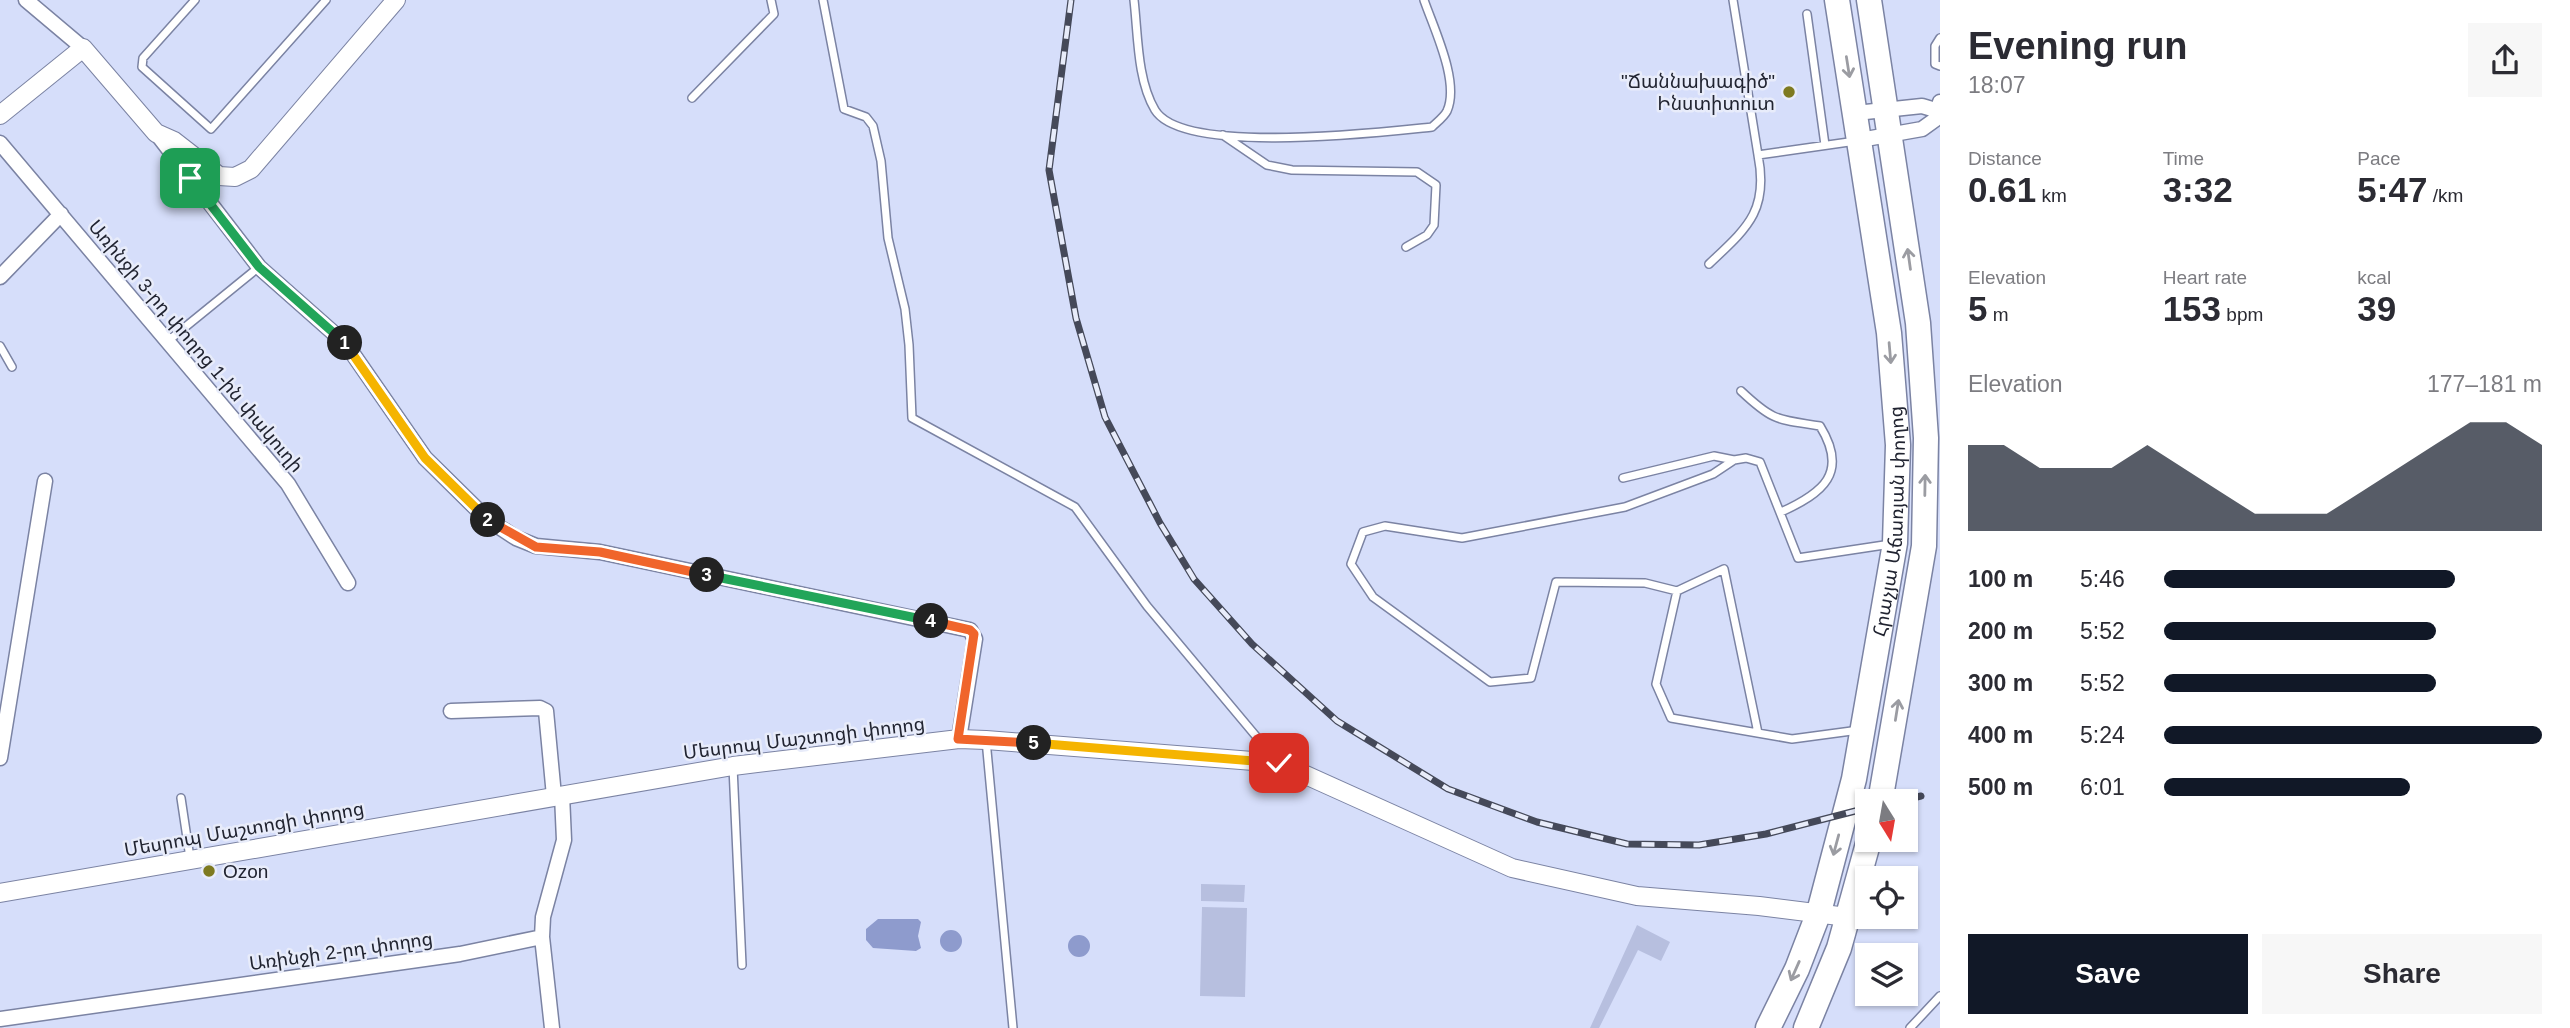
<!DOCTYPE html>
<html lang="en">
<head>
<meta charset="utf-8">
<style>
	:root { --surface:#fff; --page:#f7f7f7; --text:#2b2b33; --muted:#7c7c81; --accent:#111827 }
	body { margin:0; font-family:Arial,"Noto Sans Armenian",sans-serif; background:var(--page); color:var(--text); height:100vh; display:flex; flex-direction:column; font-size:26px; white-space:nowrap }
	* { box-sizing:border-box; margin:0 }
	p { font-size:23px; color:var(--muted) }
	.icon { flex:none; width:38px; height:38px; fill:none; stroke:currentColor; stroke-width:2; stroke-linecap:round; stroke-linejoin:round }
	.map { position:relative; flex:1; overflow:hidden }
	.side { display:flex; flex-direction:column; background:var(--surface); width:630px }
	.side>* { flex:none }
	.needle { width:46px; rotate:169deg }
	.controls { position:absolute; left:1855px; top:789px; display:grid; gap:14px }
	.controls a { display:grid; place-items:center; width:63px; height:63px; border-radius:0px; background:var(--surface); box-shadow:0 2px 5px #0004; font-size:35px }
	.pin { position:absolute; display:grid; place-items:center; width:60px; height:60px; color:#fff; margin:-30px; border-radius:14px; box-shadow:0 4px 10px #0006 }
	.km { position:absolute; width:35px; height:35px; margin:-18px; border-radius:50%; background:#222; color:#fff; font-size:19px; line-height:35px; text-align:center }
	.round { display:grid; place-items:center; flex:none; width:74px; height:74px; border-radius:0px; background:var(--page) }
	.overview { display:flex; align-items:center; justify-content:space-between; height:119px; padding:0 28px }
	h1 { font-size:38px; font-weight:800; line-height:52px }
	.stats { display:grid; grid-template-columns:repeat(3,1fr); gap:10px; height:119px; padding:7px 28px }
	.stats div { display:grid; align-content:center }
	.stats b { font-size:35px; font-weight:800 }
	.stats small { font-size:19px; font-weight:400 }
	.stats p { font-size:19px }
	.chart { height:196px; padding:14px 28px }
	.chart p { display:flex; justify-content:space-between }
	.chart svg { width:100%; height:126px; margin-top:7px; fill:var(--accent); opacity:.7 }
	.primary-button { display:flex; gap:14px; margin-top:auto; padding:14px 28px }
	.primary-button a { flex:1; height:80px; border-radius:0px; background:var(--accent); color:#fff; font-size:28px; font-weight:800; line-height:80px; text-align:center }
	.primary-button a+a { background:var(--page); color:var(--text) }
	ul { padding:0 28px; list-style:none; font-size:23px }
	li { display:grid; grid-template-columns:112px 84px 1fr; align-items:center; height:52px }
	li i { height:18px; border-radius:9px; background:var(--accent) }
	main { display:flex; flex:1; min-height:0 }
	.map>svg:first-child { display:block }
</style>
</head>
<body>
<main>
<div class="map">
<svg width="1940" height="1028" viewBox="0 0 1940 1028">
	<rect width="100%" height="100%" fill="#d6defa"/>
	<path fill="#b7bfdf" d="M1201,884L1245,885L1244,902L1201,901Z
		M1202,907L1247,908L1245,997L1200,996Z
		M1637,925L1670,942L1661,961L1638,950L1599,1028H1590Z"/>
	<path fill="#8e9bcd" d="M878,919H918L921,922L918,936L921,948L916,951L873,948L866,940V929Z
		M940 941a11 11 0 1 1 22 0a11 11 0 1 1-22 0Z
		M1068 946a11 11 0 1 1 22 0a11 11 0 1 1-22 0Z"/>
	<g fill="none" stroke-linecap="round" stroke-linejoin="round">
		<defs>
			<path id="service" d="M195,0L143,58L142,67L211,129L326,0
				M823,0L844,109L866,117L873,126L881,161L888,238L905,309L909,345L912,418L1075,507L1147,606L1276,760
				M1134,0C1138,34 1137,80 1155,110C1183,156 1383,132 1432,127C1437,122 1444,117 1447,111C1460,82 1434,29 1424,0
				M1733,0L1758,155L1856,141
				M1807,14L1825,145
				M1940,38L1935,46V64L1940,66
				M692,98L774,14L771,0
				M1223,135L1267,165L1292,170L1417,172L1436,185L1434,225L1427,235L1406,247
				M1709,264C1747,228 1769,211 1758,155
				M168,341L259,267
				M0,346L12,367
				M1741,391C1774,422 1777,419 1820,426C1849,473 1823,493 1781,512
				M1623,478L1714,456L1734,460
				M1677,591L1724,569L1758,733
				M1859,730L1792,739L1671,718L1656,684L1677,591L1645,583L1556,582L1531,678L1490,682L1373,597L1351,564L1363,532L1385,526L1462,538L1625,507L1713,474L1734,460L1746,458L1760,462L1798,558L1891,544
				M986,740L1013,1028
				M733,767L742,965
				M181,798L190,858
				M1910,1028L1940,996"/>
			<path id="minor" d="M26,0L83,48
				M1856,113L1922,106L1939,111
				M157,134L259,267L346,344L425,458L487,519L516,538L536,546L600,552L970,630L975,639L959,739
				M1860,140L1922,129L1936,119L1940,102
				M0,143L288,484L348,583
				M0,277L61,214
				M451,711L540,708L546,711L554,796
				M0,758L45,481
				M542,937L552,1028
				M0,1019L460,954L542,937L543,917L564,840L562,795"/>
			<path id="tertiary" d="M0,115L83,48L156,133L174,141L219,176L235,177L251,169L396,0
				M0,893L733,766L959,739L986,740L1279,763L1512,868L1637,896L1759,906L1847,917"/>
			<g id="trunk">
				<path d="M1869,0L1918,323L1926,438L1924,546L1880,802"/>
				<path id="s1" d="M1768,1028L1797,969L1819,912L1854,779L1895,543L1898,445L1889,333L1837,0"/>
				<path d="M1806,1028L1839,948L1869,840"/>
			</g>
		</defs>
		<use href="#service" stroke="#7b83a3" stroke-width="10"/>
		<use href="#minor" stroke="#7b83a3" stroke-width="17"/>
		<use href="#tertiary" stroke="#7b83a3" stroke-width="20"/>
		<use href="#trunk" stroke="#7b83a3" stroke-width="27"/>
		<use href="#service" stroke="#fff" stroke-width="7"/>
		<use href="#minor" stroke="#fff" stroke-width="14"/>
		<use href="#tertiary" stroke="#fff" stroke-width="18"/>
		<use href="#trunk" stroke="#fff" stroke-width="24"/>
		<defs>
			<path id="rail" d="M1071,0L1049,170L1076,318L1105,417L1160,523L1194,579L1252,644L1337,721L1448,789L1537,822L1627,844L1699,845L1766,834L1867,808
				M1896,802L1921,796"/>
		</defs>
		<use href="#rail" stroke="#454959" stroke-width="7"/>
		<use href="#rail" stroke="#e8ecfa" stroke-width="4.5" stroke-dasharray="13" stroke-linecap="butt"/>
	</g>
	<defs><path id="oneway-shaft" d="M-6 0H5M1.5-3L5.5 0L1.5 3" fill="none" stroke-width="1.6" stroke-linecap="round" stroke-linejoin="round" transform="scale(1.75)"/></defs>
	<g stroke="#9b9ca2">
		<use href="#oneway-shaft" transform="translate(1848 67) rotate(81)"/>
		<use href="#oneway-shaft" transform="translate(1909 259) rotate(-98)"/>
		<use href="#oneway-shaft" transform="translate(1890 353) rotate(85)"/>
		<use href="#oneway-shaft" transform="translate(1925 485) rotate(-89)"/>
		<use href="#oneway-shaft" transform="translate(1897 710) rotate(-81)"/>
		<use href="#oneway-shaft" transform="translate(1836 845) rotate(105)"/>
		<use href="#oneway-shaft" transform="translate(1795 971) rotate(114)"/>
	</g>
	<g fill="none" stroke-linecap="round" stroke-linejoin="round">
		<defs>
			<path id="split-1" d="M190,178L259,267L345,343"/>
			<path id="split-2" d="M345,343L425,458L488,520"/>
			<path id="split-3" d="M488,520L536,547L600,552L707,575"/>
			<path id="split-4" d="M707,575L931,621"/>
			<path id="split-5" d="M931,621L970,630L974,634L958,739L1034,743"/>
			<path id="split-6" d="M1034,743L1279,763"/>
		</defs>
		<use href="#split-1" stroke="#fff" stroke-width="14"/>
		<use href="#split-2" stroke="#fff" stroke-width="14"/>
		<use href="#split-3" stroke="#fff" stroke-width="14"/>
		<use href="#split-4" stroke="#fff" stroke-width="14"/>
		<use href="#split-5" stroke="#fff" stroke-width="14"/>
		<use href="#split-6" stroke="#fff" stroke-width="14"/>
		<use href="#split-1" stroke="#22a559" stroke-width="9"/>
		<use href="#split-2" stroke="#f5b400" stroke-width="9"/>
		<use href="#split-3" stroke="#f0652b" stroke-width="9"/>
		<use href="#split-4" stroke="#22a559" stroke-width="9"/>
		<use href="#split-5" stroke="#f0652b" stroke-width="9"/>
		<use href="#split-6" stroke="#f5b400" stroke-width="9"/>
	</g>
	<g fill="#7e7a20" stroke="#e8ecfa" stroke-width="2.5">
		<circle cx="1789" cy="92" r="7"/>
		<circle cx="209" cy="871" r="7"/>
	</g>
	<g text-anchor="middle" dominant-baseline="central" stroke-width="5" stroke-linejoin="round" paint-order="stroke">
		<g font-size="19" fill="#212431" stroke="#e8ecfa" text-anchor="end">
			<text x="1775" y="81">"Ճաննախագիծ"<tspan x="1775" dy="22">Ինստիտուտ</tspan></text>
			<text x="223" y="871" text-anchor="start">Ozon</text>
		</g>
		<g font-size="19" fill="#212431" stroke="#e8ecfa">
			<text transform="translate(196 346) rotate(50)">Առինջի 3-րդ փողոց 1-ին փակուղի</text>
			<text stroke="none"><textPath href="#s1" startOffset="525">Հրաչյա Աճառյան փողոց</textPath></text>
			<text transform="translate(804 738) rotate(-7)">Մեսրոպ Մաշտոցի փողոց</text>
			<text transform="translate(244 829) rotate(-10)">Մեսրոպ Մաշտոցի փողոց</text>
			<text transform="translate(341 951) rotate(-8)">Առինջի 2-րդ փողոց</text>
		</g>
	</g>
</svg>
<div class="controls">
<a><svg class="needle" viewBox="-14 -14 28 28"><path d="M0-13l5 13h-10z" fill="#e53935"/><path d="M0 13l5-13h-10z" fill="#7c7c81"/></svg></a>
<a><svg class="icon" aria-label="locate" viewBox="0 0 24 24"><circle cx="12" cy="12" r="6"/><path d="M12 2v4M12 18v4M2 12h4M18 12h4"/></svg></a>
<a><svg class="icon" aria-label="layers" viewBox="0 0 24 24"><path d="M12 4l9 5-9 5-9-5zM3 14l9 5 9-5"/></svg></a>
</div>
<div class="pin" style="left:190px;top:178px;background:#1e9e55"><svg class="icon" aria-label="arrive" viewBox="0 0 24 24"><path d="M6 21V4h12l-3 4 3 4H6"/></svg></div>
<div class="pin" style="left:1279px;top:763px;background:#d93025"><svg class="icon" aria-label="check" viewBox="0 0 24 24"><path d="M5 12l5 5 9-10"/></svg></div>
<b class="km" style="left:345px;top:343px">1</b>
<b class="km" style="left:488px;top:520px">2</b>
<b class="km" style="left:707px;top:575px">3</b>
<b class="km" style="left:931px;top:621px">4</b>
<b class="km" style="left:1034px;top:743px">5</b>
</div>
<section class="side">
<div class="overview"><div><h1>Evening run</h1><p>18:07</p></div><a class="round"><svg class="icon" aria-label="share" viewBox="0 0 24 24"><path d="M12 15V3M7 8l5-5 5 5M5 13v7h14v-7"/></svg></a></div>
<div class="stats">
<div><p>Distance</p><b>0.61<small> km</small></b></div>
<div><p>Time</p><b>3:32</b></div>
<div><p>Pace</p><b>5:47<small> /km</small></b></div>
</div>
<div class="stats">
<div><p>Elevation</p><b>5<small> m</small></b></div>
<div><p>Heart rate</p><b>153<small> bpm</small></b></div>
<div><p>kcal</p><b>39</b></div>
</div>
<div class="chart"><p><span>Elevation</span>177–181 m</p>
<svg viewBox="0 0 160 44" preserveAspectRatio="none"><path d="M0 44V14L10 14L20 22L30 22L40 22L50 14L60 22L70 30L80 38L90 38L100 38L110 30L120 22L130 14L140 6L150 6L160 14V44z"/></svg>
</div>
<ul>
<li><b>100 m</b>5:46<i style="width:77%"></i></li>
<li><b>200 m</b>5:52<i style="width:72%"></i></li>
<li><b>300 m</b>5:52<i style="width:72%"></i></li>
<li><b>400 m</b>5:24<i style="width:100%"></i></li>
<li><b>500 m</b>6:01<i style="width:65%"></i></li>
</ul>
<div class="primary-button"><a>Save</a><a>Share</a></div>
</section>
</main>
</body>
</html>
